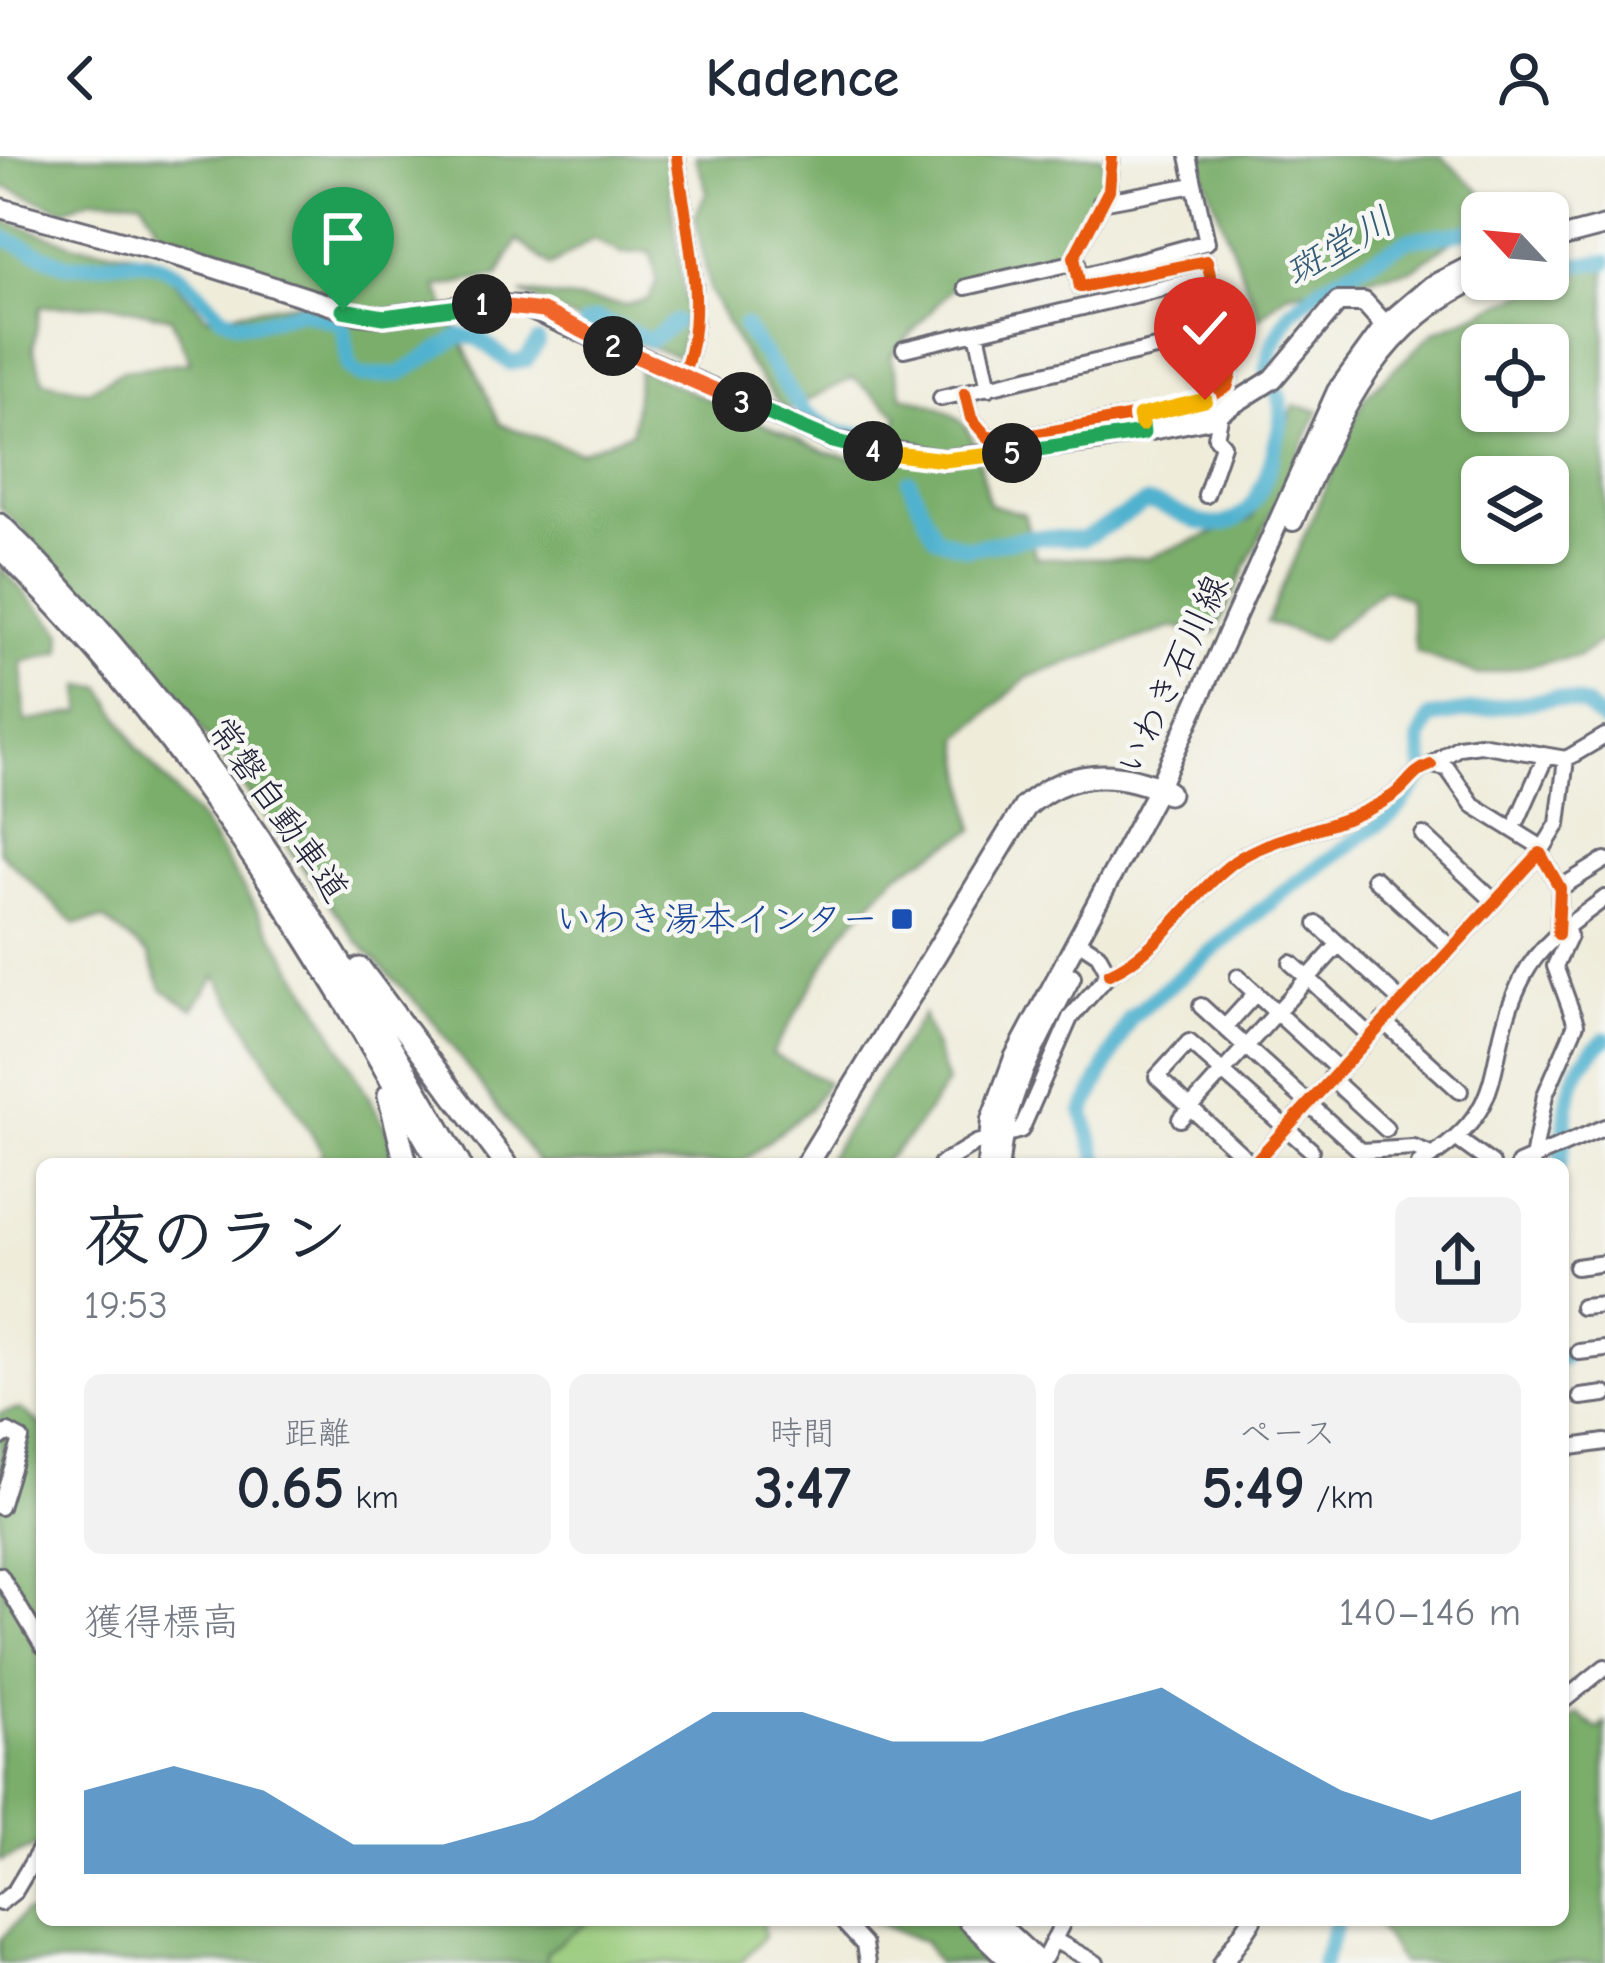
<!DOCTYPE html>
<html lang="ja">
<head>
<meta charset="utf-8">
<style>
	:root { --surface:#fff; --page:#f2f2f3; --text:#1f2937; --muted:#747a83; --accent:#1f6fb2 }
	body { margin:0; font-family:"Comic Neue","Klee One",sans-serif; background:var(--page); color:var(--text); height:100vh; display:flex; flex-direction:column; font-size:45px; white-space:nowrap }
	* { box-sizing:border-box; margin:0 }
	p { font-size:39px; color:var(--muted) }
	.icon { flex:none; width:66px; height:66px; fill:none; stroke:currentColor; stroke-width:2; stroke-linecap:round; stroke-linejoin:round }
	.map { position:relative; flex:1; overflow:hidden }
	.drawer { position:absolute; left:36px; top:1002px; width:1533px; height:768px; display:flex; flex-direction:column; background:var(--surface); border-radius:18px; box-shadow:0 3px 9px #0004 }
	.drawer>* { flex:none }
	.needle { width:78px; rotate:296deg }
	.tools { position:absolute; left:1461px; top:36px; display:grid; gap:24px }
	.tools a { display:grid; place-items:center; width:108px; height:108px; border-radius:18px; background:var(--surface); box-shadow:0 3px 9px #0004; font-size:60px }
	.pin { position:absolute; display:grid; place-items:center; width:102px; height:102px; color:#fff; margin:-123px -51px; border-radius:50% 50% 50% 0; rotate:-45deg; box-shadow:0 0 12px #0007 }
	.pin .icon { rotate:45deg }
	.km { position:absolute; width:60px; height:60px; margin:-30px; border-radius:50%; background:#222; color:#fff; font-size:33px; line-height:60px; text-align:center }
	.round { display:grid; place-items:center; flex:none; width:126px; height:126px; border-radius:18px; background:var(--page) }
	.summary { display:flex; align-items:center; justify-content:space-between; height:204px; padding:0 48px }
	h1 { font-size:66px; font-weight:700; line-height:90px }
	.stats { display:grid; grid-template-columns:repeat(3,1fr); gap:18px; height:204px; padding:12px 48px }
	.stats div { display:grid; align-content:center; border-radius:18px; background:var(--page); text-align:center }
	.stats b { font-size:60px; font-weight:700 }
	.stats small { font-size:33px; font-weight:400 }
	.stats p { font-size:33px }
	.chart { height:336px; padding:24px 48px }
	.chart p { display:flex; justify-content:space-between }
	.chart svg { width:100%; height:216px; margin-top:12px; fill:var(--accent); opacity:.7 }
	header { display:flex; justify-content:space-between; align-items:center; height:156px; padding:0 48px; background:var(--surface); font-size:54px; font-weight:700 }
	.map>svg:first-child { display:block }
</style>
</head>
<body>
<header><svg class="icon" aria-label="back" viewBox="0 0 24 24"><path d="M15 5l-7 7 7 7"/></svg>Kadence<svg class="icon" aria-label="person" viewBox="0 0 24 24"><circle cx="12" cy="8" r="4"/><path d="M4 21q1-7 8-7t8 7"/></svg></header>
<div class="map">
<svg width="1605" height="1807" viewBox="0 0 1605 1807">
	<rect width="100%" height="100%" fill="#f6f6f2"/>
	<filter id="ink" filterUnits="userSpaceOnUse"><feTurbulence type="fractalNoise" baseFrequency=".00833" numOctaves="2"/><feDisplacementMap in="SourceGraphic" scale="24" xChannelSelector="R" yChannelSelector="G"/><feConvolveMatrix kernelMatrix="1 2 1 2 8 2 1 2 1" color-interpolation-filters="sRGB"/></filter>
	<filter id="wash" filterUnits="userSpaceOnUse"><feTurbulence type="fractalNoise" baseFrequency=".004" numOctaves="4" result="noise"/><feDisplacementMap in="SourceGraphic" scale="48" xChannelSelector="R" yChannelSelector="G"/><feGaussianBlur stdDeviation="2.7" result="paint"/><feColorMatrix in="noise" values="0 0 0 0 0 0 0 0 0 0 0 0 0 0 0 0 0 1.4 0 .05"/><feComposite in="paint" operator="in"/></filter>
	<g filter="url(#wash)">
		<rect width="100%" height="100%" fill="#efecda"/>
		<path fill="#98ca7a" stroke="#5d765a" stroke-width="3" d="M592,1764H762L764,1780L740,1807H546V1796Z"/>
		<path fill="#7aae6a" stroke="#4e6852" stroke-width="3" fill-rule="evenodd" d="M0,0H666L686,154L680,201L599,175L521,137L626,149L649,143L657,125L651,96L621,97L593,83L551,110L517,84L498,120L437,131L500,268L580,296L632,276L639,213L828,297L888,310L898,259L853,222L785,255L748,207L710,135L695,60L707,35L695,0H1102L1107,23L1068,102L955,128L891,200L902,240C979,258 972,279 989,348L1024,358L1036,402H1147L1252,363L1294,250L1319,254L1215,477L1173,471L1028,521L960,582L974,674L896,719L843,777L772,898L827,926L810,952L740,1008H539L431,862L356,784L148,501L0,351V63L76,89L150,99L207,161L300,146L298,128L169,91L142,44L93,42L63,54L0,29ZM110,148L171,162L190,206L124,214L88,234L44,225L33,193L40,151Z
			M1197,0H1441L1498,52L1482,57V63L1413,113L1287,137L1259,162Z
			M1605,104V483L1579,500L1479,519L1416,496L1409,442L1383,433L1321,485L1267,466L1364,242L1434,176ZM1482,189H1548V255H1482ZM1482,321H1548V387H1482Z
			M0,411L62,476L61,496L22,506L25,566L82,556L81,530L102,531L137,591L201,665L319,852L392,983V1008H312L323,997L216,820L193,853L162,833L149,799L104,763L75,768L0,696Z
			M923,858L947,927L913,976L882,1008H824Z
			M20,1253L42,1270V1688L0,1705V1257Z
			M1578,1558L1598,1574L1605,1567V1807H1401L1375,1764H1563V1567Z
			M25,1756L42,1758V1764H592L546,1796V1807H0V1784Z
			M870,1764H951L992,1807H938L925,1786Z"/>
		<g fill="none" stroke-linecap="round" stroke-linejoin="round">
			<path stroke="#51b2cf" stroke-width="16" d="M0,80L68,110L137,104L161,109L182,120L222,160L236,166L256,167L301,155L343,168L349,211L360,220L400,218L460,180L478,182L510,207L526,204L538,186
				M1572,109L1605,106
				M586,167L597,163L651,184L675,166
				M744,170L805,258L838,277L883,280L892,292
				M1267,214L1272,190L1291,155L1326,128L1410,83L1482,74
				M909,325L935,381L968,392L1031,381L1083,383L1146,347C1164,348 1175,357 1191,363C1243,385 1263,337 1273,298C1279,274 1287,256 1276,233
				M1099,1008L1083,956L1130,862L1283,736L1394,657L1424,618L1419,585L1430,561L1555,542L1585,549L1605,567
				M1560,1008C1571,954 1558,923 1605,883
				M1563,1201V1202
				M1323,1807L1337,1764"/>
		</g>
	</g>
	<g filter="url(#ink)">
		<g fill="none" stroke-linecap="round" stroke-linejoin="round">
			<defs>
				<path id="minor" d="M677,0C684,66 711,157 682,220
					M1101,46L1194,29
					M1079,121L1207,86L1188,0
					M966,131L1077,106
					M977,176L989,232
					M904,193L1210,121
					M965,237L971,262L987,281L1017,282L1196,248L1227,231L1231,219L1207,105L1080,131L1074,101L1109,34L1112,0
					M941,242L1220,177
					M1206,339L1223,289L1216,281L1221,257
					M1566,603L1558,668L1540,697L1536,688L1473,649L1447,612L1431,609L1459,591L1480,588L1566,603L1605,580
					M1518,663L1546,600
					M1423,679L1493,744
					M1374,722L1450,791
					M1560,732L1605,704
					M1317,768L1401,845
					M1291,807L1308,822L1339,788
					M1109,818C1160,796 1190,739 1234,706C1275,677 1340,674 1389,642C1408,631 1410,616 1431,609
					M1238,821L1339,914
					M1201,850L1361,995L1414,992L1433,1000
					M1383,865L1460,935
					M1225,871L1256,837
					M1331,922L1386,973
					M1180,963L1308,822L1370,880
					M1457,983L1492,1008
					M941,1008L976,987L1021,974L1070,862L1109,818L1098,798L1078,785
					M1252,1008L1157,921L1189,886L1311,994
					M1253,1008L1540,697L1560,732L1558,778
					M1419,1008C1518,951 1479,903 1524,819C1542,785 1575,765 1605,742
					M1519,1008L1605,971
					M1532,1008L1545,939L1576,868L1555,810L1569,780L1566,772
					M1576,1111L1605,1107
					M1582,1151L1605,1149
					M1579,1196L1605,1193
					M1581,1241L1605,1238
					M0,1282L8,1276L21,1283L0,1351
					M1571,1291L1605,1286
					M0,1419L42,1489
					M1563,1545L1605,1511
					M0,1747L15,1735L42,1690
					M841,1764L864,1789L867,1807
					M1054,1784L1096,1807
					M1045,1801L1064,1764"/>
				<path id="major" d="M0,52L180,101L358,158L384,161L476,148L522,150L833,285L943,304L1101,284L1211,262L1273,223L1338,146H1364L1394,179
					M1548,85L1605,70
					M1293,365C1338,264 1374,168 1482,121
					M987,1008L991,964L1014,902L1158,633L1337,235L1385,169L1431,130L1482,104
					M999,1008C1005,938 1039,882 1071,821
					M1223,1807L1252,1764"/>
				<path id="highway" d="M0,369C190,554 328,779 459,1008
					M0,391C183,569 315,788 440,1008
					M360,813L506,1008
					M389,939L406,1008
					M807,1008L1025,651C1067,613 1118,612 1168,637
					M969,1764L1014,1807
					M992,1764L1038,1807"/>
			</defs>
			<use href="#minor" stroke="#6a6973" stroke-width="20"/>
			<use href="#major" stroke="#6a6973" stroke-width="24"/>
			<use href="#highway" stroke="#6a6973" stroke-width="27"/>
			<use href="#minor" stroke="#fff" stroke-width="14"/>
			<use href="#major" stroke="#fff" stroke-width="18"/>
			<use href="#highway" stroke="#fff" stroke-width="21"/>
			<defs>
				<path id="cycleway" d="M677,0C684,66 711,157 682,220
					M965,237L971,262L987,281L1017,282L1196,248L1227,231L1231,219L1207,105L1080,131L1074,101L1109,34L1112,0
					M1109,818C1160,796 1190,739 1234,706C1275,677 1340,674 1389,642C1408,631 1410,616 1431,609
					M1253,1008L1540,697L1560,732L1558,778"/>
			</defs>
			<use href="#cycleway" stroke="#f6f6f2" stroke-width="20"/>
			<use href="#cycleway" stroke="#e8590c" stroke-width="12"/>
		</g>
	</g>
	<g fill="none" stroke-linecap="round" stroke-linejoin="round" filter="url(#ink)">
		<defs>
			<path id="split-1" d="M343,154L384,161L482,148"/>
			<path id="split-2" d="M482,148L543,155L613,190"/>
			<path id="split-3" d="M613,190L742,246"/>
			<path id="split-4" d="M742,246L833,285L873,295"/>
			<path id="split-5" d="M873,295L944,304L1012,297"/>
			<path id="split-6" d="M1012,297L1143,277L1142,268"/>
			<path id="split-7" d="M1142,268L1140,260L1205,244"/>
		</defs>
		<use href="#split-1" stroke="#fff" stroke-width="24"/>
		<use href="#split-2" stroke="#fff" stroke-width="24"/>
		<use href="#split-3" stroke="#fff" stroke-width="24"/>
		<use href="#split-4" stroke="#fff" stroke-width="24"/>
		<use href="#split-5" stroke="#fff" stroke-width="24"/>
		<use href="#split-6" stroke="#fff" stroke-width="24"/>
		<use href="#split-7" stroke="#fff" stroke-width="24"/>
		<use href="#split-1" stroke="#22a559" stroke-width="15"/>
		<use href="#split-2" stroke="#f0652b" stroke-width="15"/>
		<use href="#split-3" stroke="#f0652b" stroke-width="15"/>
		<use href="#split-4" stroke="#22a559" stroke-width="15"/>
		<use href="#split-5" stroke="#f5b400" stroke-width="15"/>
		<use href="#split-6" stroke="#22a559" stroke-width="15"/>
		<use href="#split-7" stroke="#f5b400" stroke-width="15"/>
	</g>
	<rect fill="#1a4fb4" stroke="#f6f6f2" stroke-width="4.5" x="890" y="751" width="24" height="24" rx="6"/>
	<g text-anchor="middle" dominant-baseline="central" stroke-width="9" stroke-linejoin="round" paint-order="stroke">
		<g font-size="36" fill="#22223b" stroke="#f6f6f2">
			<text transform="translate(1173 519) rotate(-65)">いわき石川線</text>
			<text transform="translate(278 654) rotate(55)">常磐自動車道</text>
		</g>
		<g font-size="36" fill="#164399" stroke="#f6f6f2" text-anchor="end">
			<text x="878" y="763">いわき湯本インター</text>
		</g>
		<g font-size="39" font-style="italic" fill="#355c76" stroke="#f6f6f2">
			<text transform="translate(1339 91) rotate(-30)">斑堂川</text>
		</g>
	</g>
</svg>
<div class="tools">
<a><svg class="needle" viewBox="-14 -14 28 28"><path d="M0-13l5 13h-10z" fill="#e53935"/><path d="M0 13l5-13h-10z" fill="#747a83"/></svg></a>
<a><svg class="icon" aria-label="locate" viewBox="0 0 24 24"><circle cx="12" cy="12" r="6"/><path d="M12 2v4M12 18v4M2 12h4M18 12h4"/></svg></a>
<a><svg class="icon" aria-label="layers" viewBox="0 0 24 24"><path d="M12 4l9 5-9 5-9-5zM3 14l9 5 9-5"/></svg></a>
</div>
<div class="pin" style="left:343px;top:154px;background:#1e9e55"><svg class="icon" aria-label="arrive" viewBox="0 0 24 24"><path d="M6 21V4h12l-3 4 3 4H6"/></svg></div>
<div class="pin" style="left:1205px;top:244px;background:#d93025"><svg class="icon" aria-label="check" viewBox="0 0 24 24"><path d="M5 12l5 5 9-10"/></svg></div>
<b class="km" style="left:482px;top:148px">1</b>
<b class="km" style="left:613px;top:190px">2</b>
<b class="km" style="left:742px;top:246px">3</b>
<b class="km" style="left:873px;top:295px">4</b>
<b class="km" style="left:1012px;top:297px">5</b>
<section class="drawer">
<div class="summary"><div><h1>夜のラン</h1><p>19:53</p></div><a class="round"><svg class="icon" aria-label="share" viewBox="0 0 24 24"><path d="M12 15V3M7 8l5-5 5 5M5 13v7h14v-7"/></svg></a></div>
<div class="stats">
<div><p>距離</p><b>0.65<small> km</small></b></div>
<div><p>時間</p><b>3:47</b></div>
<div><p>ペース</p><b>5:49<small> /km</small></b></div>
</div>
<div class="chart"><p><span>獲得標高</span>140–146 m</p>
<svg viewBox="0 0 160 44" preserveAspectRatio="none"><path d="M0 44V27L10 22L20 27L30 38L40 38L50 33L60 22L70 11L80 11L90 17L100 17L110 11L120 6L130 17L140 27L150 33L160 27V44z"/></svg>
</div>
</section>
</div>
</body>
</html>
